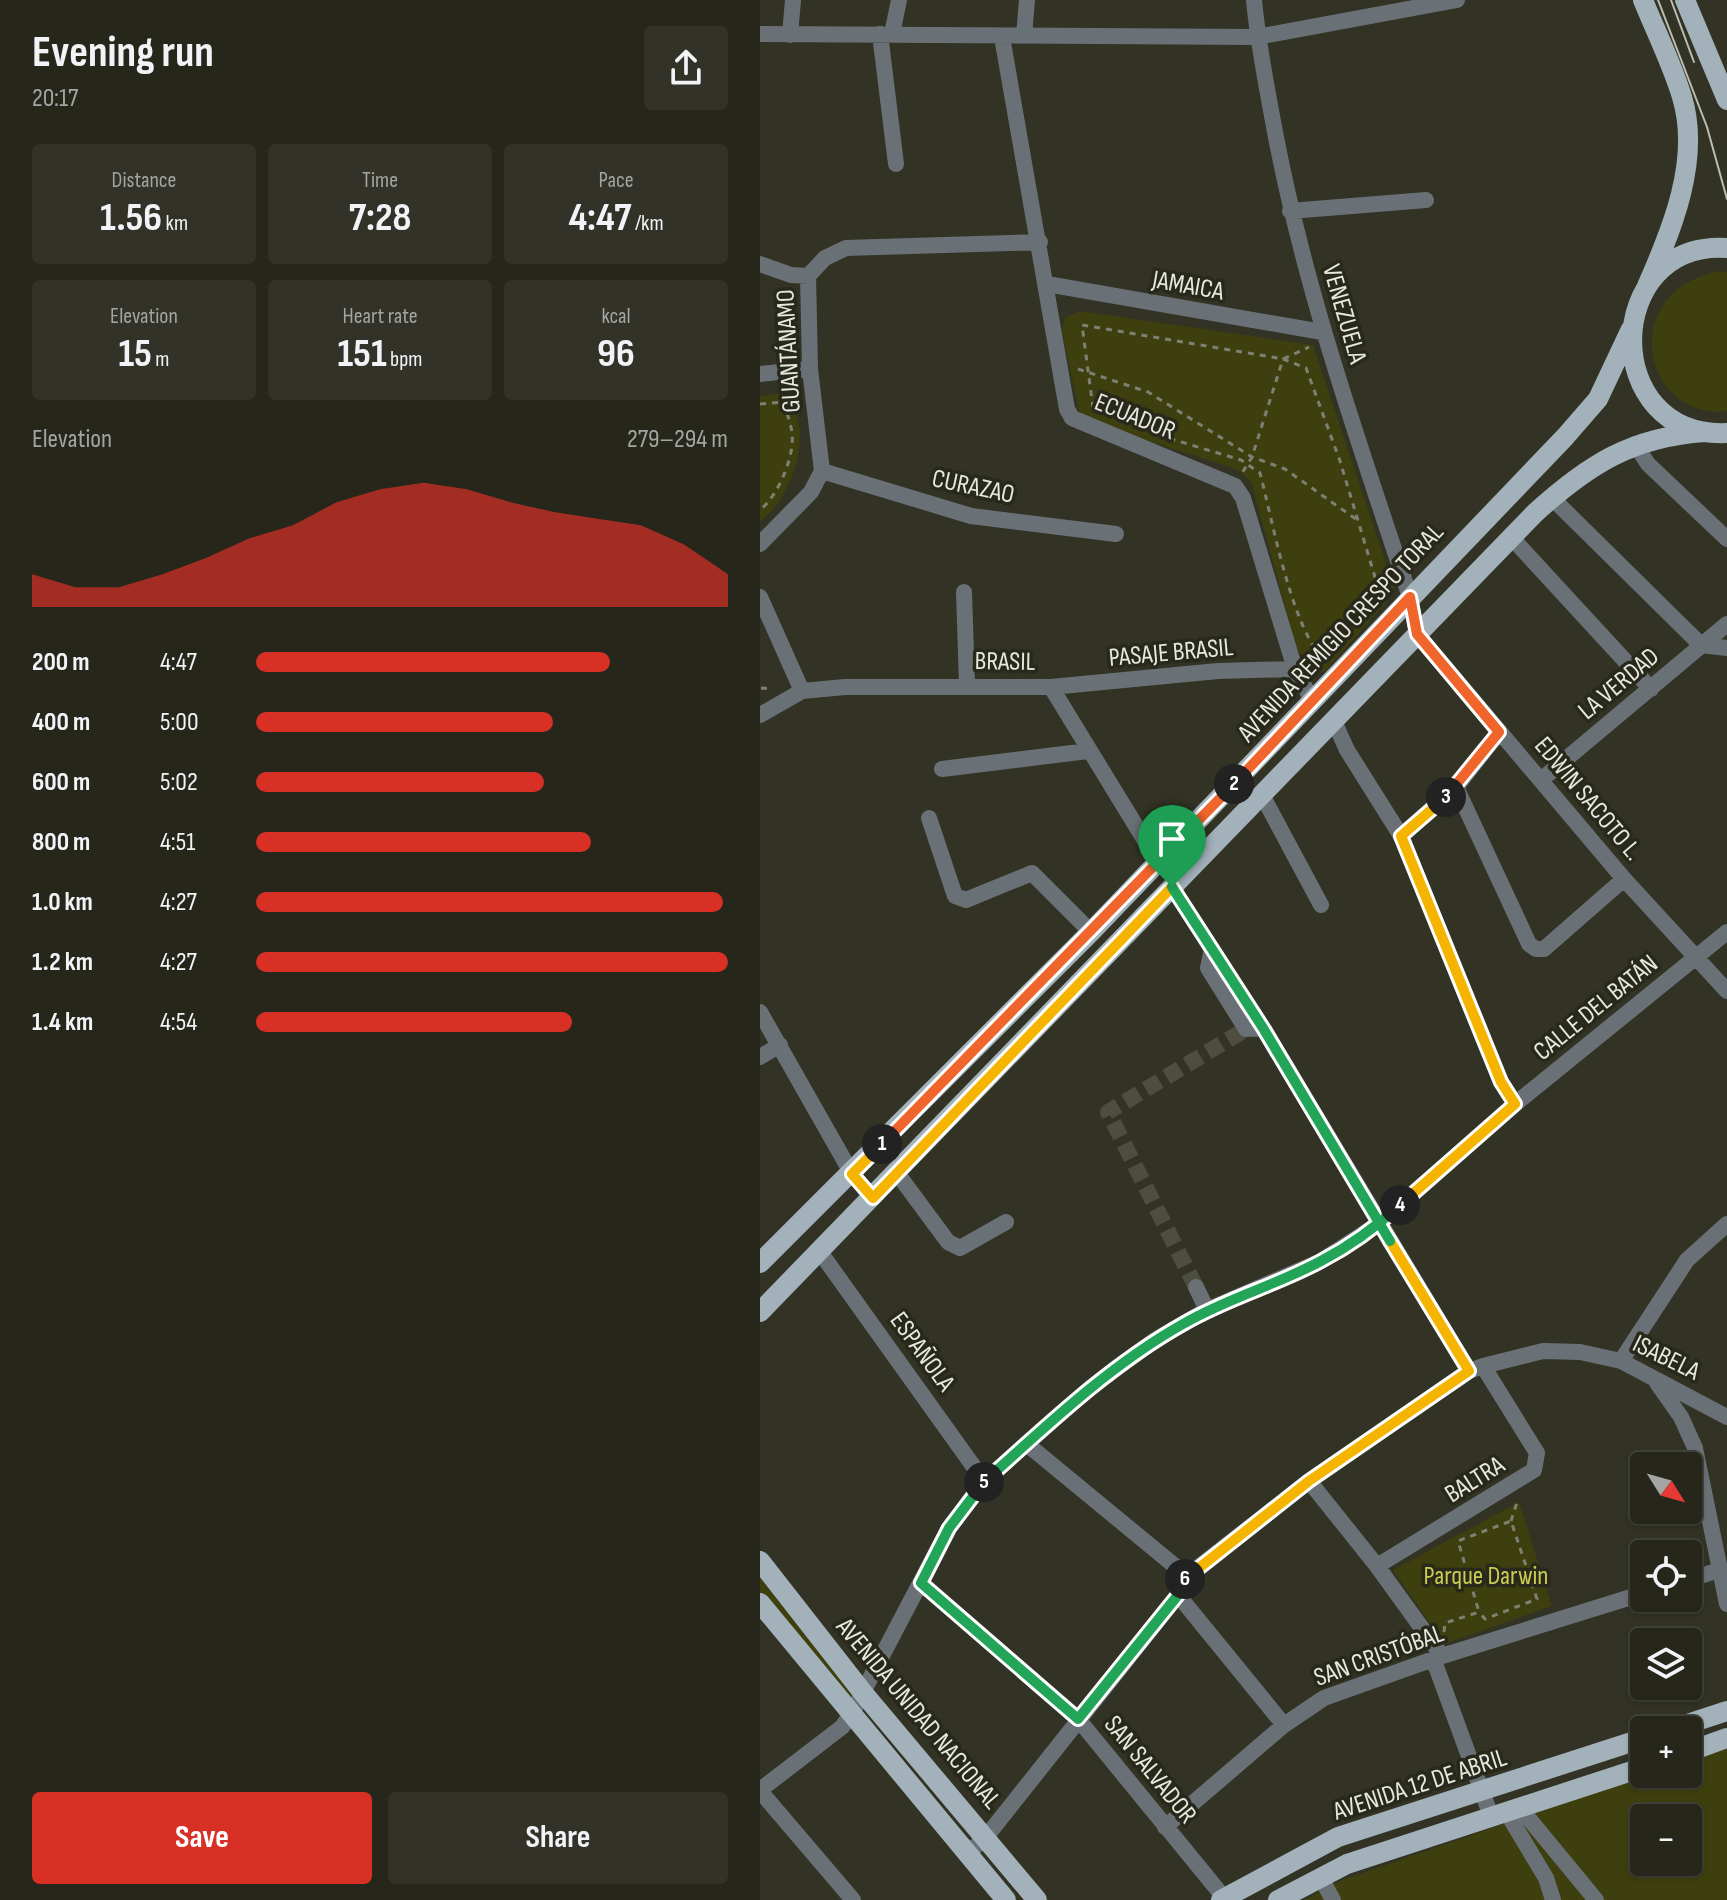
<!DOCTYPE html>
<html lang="en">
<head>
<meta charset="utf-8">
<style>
	:root { --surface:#26261b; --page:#323228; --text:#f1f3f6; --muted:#a4a5a3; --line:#42433a; --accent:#d93025 }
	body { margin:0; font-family:"Sofia Sans Condensed",sans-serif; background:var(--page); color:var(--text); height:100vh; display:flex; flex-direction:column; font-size:30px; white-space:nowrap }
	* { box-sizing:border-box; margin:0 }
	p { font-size:26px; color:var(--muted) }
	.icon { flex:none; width:44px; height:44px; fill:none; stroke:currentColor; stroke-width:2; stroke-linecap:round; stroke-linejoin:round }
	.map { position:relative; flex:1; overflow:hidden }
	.drawer { display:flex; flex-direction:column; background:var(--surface); width:760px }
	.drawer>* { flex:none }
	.needle { width:52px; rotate:127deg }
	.buttons { position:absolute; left:870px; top:1452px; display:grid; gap:16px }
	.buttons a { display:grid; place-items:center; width:72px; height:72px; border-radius:8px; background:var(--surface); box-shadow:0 2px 6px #0004,0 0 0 2px var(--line); font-size:40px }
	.pin { position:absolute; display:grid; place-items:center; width:68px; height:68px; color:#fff; margin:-82px -34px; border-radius:50% 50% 50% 0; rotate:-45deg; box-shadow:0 0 8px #0007 }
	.pin .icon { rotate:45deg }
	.km { position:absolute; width:40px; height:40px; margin:-20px; border-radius:50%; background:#222; color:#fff; font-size:22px; line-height:40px; text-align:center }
	.round { display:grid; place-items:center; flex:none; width:84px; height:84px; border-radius:8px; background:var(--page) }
	.headline { display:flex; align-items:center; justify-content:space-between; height:136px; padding:0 32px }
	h1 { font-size:44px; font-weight:700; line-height:60px }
	.stats { display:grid; grid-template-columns:repeat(3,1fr); gap:12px; height:136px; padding:8px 32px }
	.stats div { display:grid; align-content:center; border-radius:8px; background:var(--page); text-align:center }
	.stats b { font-size:40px; font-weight:700 }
	.stats small { font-size:22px; font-weight:400 }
	.stats p { font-size:22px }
	.chart { height:224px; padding:16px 32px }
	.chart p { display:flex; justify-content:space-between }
	.chart svg { width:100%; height:144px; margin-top:8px; fill:var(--accent); opacity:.7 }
	.cta { display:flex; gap:16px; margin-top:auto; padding:16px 32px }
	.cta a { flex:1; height:92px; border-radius:8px; background:var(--accent); color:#fff; font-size:32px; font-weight:700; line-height:92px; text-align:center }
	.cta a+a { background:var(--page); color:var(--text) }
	ul { padding:0 32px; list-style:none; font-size:26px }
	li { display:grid; grid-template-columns:128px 96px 1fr; align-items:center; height:60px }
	li i { height:20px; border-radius:10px; background:var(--accent) }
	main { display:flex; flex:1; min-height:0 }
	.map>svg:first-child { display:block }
</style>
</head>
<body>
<main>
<section class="drawer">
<div class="headline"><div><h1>Evening run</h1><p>20:17</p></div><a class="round"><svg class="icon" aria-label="share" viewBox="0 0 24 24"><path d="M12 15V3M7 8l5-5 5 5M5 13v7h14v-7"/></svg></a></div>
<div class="stats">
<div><p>Distance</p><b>1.56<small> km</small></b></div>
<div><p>Time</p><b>7:28</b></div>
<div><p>Pace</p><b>4:47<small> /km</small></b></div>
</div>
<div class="stats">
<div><p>Elevation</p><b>15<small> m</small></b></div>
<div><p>Heart rate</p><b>151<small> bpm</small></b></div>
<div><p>kcal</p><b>96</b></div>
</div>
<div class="chart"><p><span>Elevation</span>279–294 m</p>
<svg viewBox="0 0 160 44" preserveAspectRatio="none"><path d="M0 44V34L10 38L20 38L30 34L40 29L50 23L60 19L70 12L80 8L90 6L100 8L110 12L120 15L130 17L140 19L150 25L160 34V44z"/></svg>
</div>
<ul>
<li><b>200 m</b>4:47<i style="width:75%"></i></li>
<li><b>400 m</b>5:00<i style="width:63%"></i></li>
<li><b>600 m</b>5:02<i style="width:61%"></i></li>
<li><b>800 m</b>4:51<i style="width:71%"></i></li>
<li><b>1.0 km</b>4:27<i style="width:99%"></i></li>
<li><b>1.2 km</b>4:27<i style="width:100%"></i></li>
<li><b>1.4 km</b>4:54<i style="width:67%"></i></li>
</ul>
<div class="cta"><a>Save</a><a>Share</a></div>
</section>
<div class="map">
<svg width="967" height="1900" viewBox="0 0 967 1900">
	<rect width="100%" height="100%" fill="#323324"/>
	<path fill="#3e3f0e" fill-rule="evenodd" d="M961,271L967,272V411C882,422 855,289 961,271Z
		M319,311L553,345L634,587L625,604L565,671H553L536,647L491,481L476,469L329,422L319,411L302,331L305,318Z
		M32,392C35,406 40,422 40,436C40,466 24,504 0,521V396Z
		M759,1502L792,1606L684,1644L633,1570Z
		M0,1565L101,1694L92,1710L0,1599Z
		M967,1747V1900H544L580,1881L887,1774H928V1760ZM884,1818H928V1862H884Z"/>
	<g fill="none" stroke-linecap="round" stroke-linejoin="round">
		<path stroke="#4d4e40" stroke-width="16" stroke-dasharray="16 8" stroke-linecap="butt" d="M436,1287L348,1112L486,1029"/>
		<path stroke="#7f8074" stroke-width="3" stroke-dasharray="6 6" stroke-linecap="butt" d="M318,369L388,392L492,457L525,469L597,520
			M24,402L37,386
			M0,404L24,402C26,412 31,423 32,433C35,456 18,496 0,510
			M333,408L322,325L523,359L549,347
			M398,435L481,460L500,473C513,522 530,621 562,658L617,598L618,587L580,461L546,368L523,359L492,457L482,473
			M1,688L13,689
			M751,1521L758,1499
			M684,1632L685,1623L719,1612L698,1541L751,1521L777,1599L725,1619L719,1612"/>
		<path stroke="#6a7176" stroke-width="16" d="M494,0C498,45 507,88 515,132C545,291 599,443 650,597L657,634L864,879L967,991
			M0,34L497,37L697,0
			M120,34L136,164
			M132,34L139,0
			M30,35L33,0
			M264,36L267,0
			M242,37L307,409L312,418L324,423L475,486L483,498L535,669L553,702
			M530,211L666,200
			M0,264L31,275L48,276
			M287,284L562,332
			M0,374L50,369
			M875,444L888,464L967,539
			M62,471L211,516L356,534
			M792,498L941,645L967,648
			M751,537L891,689
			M0,544L51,492L62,471L50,369L48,276L65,258L86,248L280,242
			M204,592L207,685
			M0,597L42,691
			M291,687L458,671L535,669
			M0,715L42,691L85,687H291L398,862
			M573,719L587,750L641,836L741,1082L755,1104
			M182,769L328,751
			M781,780L967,624
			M696,787L769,944L776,949H784L864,879
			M502,795L561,905
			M169,818L195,896L206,900L272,873L331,932
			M641,836L696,787L739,732
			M412,887L503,1028L709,1371
			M452,949L448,968L486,1029L503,1028
			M0,1012L92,1174L113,1198
			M0,1057L20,1045
			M137,1173L188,1242L200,1248L246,1222
			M60,1252L224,1481
			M436,1287L447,1310
			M861,1361L927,1260L967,1224
			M897,1383L921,1417L935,1448L967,1604
			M268,1445L427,1576
			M549,1481L617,1566L682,1656
			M617,1566L774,1470L777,1453L723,1366
			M928,1580L959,1570
			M161,1583L318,1719L466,1900
			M418,1595L524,1725
			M674,1661L731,1816
			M0,1790L82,1727L92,1713L189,1528L224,1481L330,1388L395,1340L447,1310L561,1261L620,1223L755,1104L967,932
			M0,1791L93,1900
			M761,1809L836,1900
			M747,1813L786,1878L793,1900
			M405,1827L524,1725L564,1698L682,1656L884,1593
			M209,1852L226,1837L418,1595L427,1576L549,1481L709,1371L723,1366L783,1351L820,1352L861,1361L967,1417
			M561,1878L573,1900"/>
		<path stroke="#a2b1ba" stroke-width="20" d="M883,0C896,32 912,64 922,97C941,159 912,230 887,286
			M925,0L967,100
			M967,248C842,240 839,439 967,433
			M0,1263L331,932L805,437L838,399L871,329
			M0,1312L775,513C829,464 872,437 945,432
			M0,1561L104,1694L277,1900
			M0,1603L246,1900
			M909,1730L967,1711
			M928,1752L967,1738
			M461,1900L578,1837L884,1738
			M518,1900L587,1864L884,1767"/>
		<path stroke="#bcbdb3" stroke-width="2" d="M898,0L947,127L967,199
			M911,0L934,62"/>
	</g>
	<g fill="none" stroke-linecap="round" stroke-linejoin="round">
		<defs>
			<path id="split-1" d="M122,1144L92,1174L113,1198L412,887"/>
			<path id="split-2" d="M122,1144L474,784"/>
			<path id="split-3" d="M474,784L650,597L657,634L739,732L686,797"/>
			<path id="split-4" d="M640,1205L755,1104L741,1082L641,836L686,797"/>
			<path id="split-5" d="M224,1482C286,1426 350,1365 423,1324C467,1298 517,1285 561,1261C590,1246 617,1226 640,1205"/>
			<path id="split-6" d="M224,1482L189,1528L161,1583L318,1719L418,1595L425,1579"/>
			<path id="split-7" d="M425,1579L549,1481L709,1371L630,1241"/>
			<path id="split-8" d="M412,887L503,1028L630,1241"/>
		</defs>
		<use href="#split-1" stroke="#fff" stroke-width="16"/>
		<use href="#split-2" stroke="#fff" stroke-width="16"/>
		<use href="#split-3" stroke="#fff" stroke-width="16"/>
		<use href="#split-4" stroke="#fff" stroke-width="16"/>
		<use href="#split-5" stroke="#fff" stroke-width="16"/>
		<use href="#split-6" stroke="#fff" stroke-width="16"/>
		<use href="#split-7" stroke="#fff" stroke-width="16"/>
		<use href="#split-8" stroke="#fff" stroke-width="16"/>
		<use href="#split-1" stroke="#f5b400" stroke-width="10"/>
		<use href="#split-2" stroke="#f0652b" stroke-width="10"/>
		<use href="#split-3" stroke="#f0652b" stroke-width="10"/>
		<use href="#split-4" stroke="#f5b400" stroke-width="10"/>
		<use href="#split-5" stroke="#22a559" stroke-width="10"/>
		<use href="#split-6" stroke="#22a559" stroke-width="10"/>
		<use href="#split-7" stroke="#f5b400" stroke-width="10"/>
		<use href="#split-8" stroke="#22a559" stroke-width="10"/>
	</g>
	<g text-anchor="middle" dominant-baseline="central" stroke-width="7" stroke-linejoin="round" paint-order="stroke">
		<g font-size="26" fill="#e7e8df" stroke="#28291b">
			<text transform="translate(428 286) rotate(10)">JAMAICA</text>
			<text transform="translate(584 314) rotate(74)">VENEZUELA</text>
			<text transform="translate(29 351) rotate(-93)">GUANTÁNAMO</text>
			<text transform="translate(375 417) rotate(22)">ECUADOR</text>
			<text transform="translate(213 487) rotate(12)">CURAZAO</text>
			<text transform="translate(581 633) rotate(-47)">AVENIDA REMIGIO CRESPO TORAL</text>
			<text transform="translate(411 653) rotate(-5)">PASAJE BRASIL</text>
			<text transform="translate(245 662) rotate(1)">BRASIL</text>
			<text transform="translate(859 684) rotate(-40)">LA VERDAD</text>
			<text transform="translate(828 799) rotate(50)">EDWIN SACOTO L.</text>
			<text transform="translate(836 1008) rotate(-39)">CALLE DEL BATÁN</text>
			<text transform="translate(162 1352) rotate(54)">ESPAÑOLA</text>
			<text transform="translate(906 1358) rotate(26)">ISABELA</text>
			<text transform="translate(715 1480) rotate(-32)">BALTRA</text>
			<text transform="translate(619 1656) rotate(-20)">SAN CRISTÓBAL</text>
			<text transform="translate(158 1714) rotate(50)">AVENIDA UNIDAD NACIONAL</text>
			<text transform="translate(390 1770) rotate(51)">SAN SALVADOR</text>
			<text transform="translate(660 1785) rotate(-18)">AVENIDA 12 DE ABRIL</text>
		</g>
		<g font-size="26" fill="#cacc52" stroke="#28291b">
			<text x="726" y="1576">Parque Darwin</text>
		</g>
	</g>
</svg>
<div class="buttons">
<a><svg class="needle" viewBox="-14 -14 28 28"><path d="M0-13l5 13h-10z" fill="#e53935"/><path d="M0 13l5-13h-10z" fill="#a4a5a3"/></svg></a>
<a><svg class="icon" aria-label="locate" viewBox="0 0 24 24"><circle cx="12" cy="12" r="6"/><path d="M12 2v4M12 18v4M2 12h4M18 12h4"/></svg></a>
<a><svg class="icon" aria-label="layers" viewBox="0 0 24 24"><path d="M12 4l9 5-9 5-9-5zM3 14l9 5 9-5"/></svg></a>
<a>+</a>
<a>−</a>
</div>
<div class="pin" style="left:412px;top:887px;background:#1e9e55"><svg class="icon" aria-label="arrive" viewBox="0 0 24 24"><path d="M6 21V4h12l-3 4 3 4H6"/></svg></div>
<b class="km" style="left:122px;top:1144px">1</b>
<b class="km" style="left:474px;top:784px">2</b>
<b class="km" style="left:686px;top:797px">3</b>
<b class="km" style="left:640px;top:1205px">4</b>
<b class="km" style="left:224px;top:1482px">5</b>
<b class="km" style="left:425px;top:1579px">6</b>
</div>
</main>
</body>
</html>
